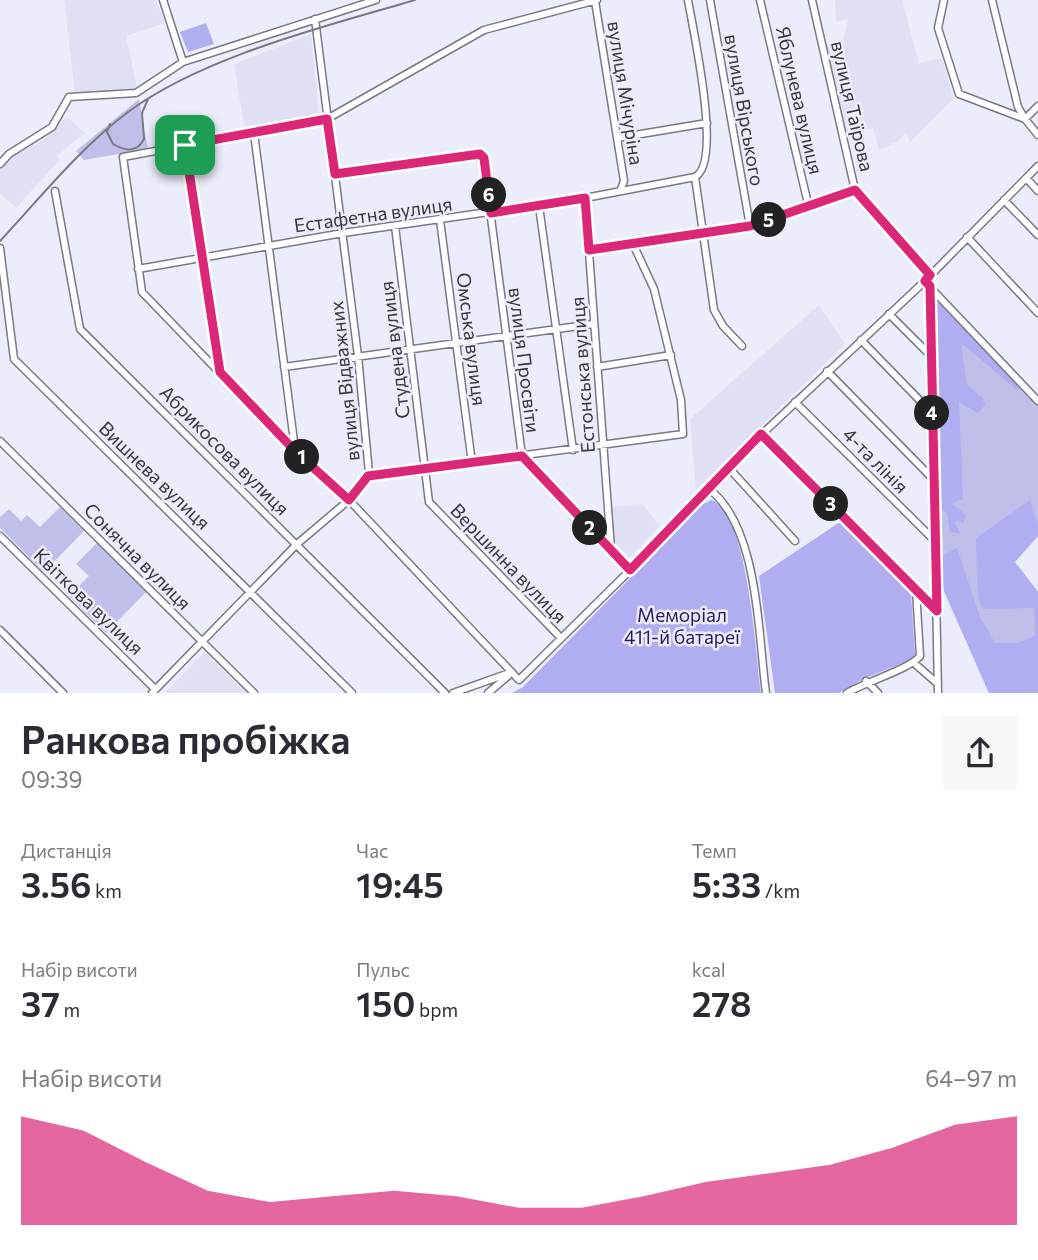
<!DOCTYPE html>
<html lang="uk">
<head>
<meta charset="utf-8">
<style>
	:root { --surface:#fff; --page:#f7f7f7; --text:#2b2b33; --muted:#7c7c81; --accent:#db2777 }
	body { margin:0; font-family:Commissioner,sans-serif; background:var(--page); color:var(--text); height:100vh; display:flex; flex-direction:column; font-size:26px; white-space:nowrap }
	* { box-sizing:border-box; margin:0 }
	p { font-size:23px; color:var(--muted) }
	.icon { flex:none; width:38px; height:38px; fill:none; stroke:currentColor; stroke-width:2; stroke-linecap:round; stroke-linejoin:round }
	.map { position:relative; height:693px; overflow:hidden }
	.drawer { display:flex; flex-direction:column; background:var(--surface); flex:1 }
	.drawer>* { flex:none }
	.pin { position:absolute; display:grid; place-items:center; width:60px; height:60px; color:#fff; margin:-30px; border-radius:14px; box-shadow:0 4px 10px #0006 }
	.km { position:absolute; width:35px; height:35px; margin:-18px; border-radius:50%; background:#222; color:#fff; font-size:19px; line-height:35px; text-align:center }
	.round { display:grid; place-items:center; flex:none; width:74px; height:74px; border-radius:0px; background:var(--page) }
	.overview { display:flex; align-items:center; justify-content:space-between; height:119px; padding:0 21px }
	h1 { font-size:38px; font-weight:600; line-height:52px }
	.stats { display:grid; grid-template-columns:repeat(3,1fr); gap:10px; height:119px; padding:7px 21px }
	.stats div { display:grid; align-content:center }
	.stats b { font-size:35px; font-weight:600 }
	.stats small { font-size:19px; font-weight:400 }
	.stats p { font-size:19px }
	.chart { height:196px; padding:14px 21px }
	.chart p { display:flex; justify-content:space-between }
	.chart svg { width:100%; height:126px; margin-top:7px; fill:var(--accent); opacity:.7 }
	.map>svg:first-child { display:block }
</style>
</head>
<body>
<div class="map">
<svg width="1038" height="693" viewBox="0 0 1038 693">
	<rect width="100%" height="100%" fill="#ecedfa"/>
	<path fill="#e0e0f5" d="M64,0H156L165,23L126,36L137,87L131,91L75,93Z
		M835,0H902L919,63L942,58L953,99L910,142L906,132L899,141L879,150L873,128L848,136L826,44L841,48L848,20L836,21Z
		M311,34L319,113L245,132L234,64Z
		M67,117L85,133L57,156L59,160L16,208L0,193V170L13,156L43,140Z
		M819,305L845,344L696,490L690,419Z
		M643,504L660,526L630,557L614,542L613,507Z
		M204,652L246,693H165Z"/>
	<path fill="#c0bfea" d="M139,99L148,149L84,160L76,151Z
		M933,297L1038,401V536L1015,562L1038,592V693H989L940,582Z
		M60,507L84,531L44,572L0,528V517L9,509L21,521L27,515L40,527Z
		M97,543L146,592L106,633L69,596L89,576L76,564Z"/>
	<path fill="#b0adf0" d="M206,23L214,44L188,52L180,32Z
		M933,297L1023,384L1017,390L961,343L967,385L983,398L985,405L978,413L959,402L963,499L952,503L966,515L963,523L957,520L955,523L961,534L950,532L947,513L938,507Z
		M711,500C748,510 756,658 761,693H512L523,687L703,504Z
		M1030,500L1038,524V536L1015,562L1038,592V693H989L940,582V557L957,548L980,617L995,643H1017L1035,636L1034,608L983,609L978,598L976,538Z
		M840,522L911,593L915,655L910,660L863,679L839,693H775L759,576Z"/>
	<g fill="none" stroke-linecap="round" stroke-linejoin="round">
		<defs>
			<path id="minor" d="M163,0L183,62
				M597,0L484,30L327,119L123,157L142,292L295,451L349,500L519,680L692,509L762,434L925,281L1038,166
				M688,0C693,30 723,163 695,177L714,310L723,326L742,346
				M710,0L750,226
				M760,0L809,208
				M812,0L855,190L930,275
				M944,0L938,28L959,94L1025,119L1038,135
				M992,0L1018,107L1025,119L1038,106
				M595,1L624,181L621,189
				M254,133L295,449
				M617,138L707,123
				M185,145L220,370
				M0,164L9,154L52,127L69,97L136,93L183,62L376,0
				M335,174L483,156L522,456L630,570
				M1026,178L1038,191
				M55,191L80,329L445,693
				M585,198L611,549
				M1004,200L1038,235
				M539,206L573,450
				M440,220L472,463
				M395,226L429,502L561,638
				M967,237L1038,313
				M0,248L14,359L352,693
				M589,250L750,226L855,190
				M138,269L343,233L585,198L695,177
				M928,285L1038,401
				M930,286L938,693
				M889,314L931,356
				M861,340L932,413
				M284,367L593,324
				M597,367L671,355
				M827,371L934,480
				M795,402L935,541
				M762,434L937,611
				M0,441L254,693
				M728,467L795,541
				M368,476L683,434L681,400L654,289L633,244
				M709,489C759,527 758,635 766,693
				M0,536L155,689
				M0,630L63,693
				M914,663L938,684
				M866,681L878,693
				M152,693L297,544L349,500L369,473L358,356L315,19
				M453,693L512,672
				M488,693L508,676
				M847,693C865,682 910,669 920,656L916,590"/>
		</defs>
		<use href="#minor" stroke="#797985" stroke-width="9"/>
		<use href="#minor" stroke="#fff" stroke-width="6"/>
		<path stroke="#797a81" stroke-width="2" d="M110,124L107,132L113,144C125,151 137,153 144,139L142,113L148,99
			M0,241C41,197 80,148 128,112C204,56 324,27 415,0"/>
	</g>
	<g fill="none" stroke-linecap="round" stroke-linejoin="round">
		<defs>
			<path id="route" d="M327,119L335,174L480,154L484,158L491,213L585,198L589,250L750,226L855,190L930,275L925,281L930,286L937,611L761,434L630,570L522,456L368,476L349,500L295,451L220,372L185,145Z"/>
		</defs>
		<use href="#route" stroke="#fff" stroke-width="14"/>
		<use href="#route" stroke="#db2777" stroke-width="9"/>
	</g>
	<g text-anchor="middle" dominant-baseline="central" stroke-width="5" stroke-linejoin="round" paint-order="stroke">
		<g font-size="19" fill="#39393e" stroke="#ecedfa">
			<text transform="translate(626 93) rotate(81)">вулиця Мічуріна</text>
			<text transform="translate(800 100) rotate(77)">Яблунева вулиця</text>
			<text transform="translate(853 106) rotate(77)">вулиця Таїрова</text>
			<text transform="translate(745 110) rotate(80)">вулиця Вірського</text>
			<text transform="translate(373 214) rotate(-8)">Естафетна вулиця</text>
			<text transform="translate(472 339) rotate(83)">Омська вулиця</text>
			<text transform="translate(394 350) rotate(-97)">Студена вулиця</text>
			<text transform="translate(525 360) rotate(83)">вулиця Просвіти</text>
			<text transform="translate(582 375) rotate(-94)">Естонська вулиця</text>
			<text transform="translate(344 381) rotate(-96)">вулиця Відважних</text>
			<text transform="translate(225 450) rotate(45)">Абрикосова вулиця</text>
			<text transform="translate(876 460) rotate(45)">4-та лінія</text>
			<text transform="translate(155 475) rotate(44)">Вишнева вулиця</text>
			<text transform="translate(138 556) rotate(45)">Сонячна вулиця</text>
			<text transform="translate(509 563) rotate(46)">Вершинна вулиця</text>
			<text transform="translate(89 601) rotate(44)">Квіткова вулиця</text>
		</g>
		<g font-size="19" fill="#2a1a66" stroke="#ecedfa">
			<text x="682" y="614">Меморіал<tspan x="682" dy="22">411-й батареї</tspan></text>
		</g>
	</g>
</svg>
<div class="pin" style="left:185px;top:145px;background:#1e9e55"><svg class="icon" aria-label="arrive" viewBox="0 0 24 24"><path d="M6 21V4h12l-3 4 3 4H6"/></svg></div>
<b class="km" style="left:302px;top:457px">1</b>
<b class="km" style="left:590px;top:528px">2</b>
<b class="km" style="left:831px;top:504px">3</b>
<b class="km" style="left:932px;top:413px">4</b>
<b class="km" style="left:769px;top:220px">5</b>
<b class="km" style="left:489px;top:195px">6</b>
</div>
<section class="drawer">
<div class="overview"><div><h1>Ранкова пробіжка</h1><p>09:39</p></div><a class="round"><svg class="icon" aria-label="share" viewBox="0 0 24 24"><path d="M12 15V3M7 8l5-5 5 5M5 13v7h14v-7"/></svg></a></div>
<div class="stats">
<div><p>Дистанція</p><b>3.56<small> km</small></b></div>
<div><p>Час</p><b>19:45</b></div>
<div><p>Темп</p><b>5:33<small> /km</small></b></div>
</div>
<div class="stats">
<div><p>Набір висоти</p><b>37<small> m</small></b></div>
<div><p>Пульс</p><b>150<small> bpm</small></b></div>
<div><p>kcal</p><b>278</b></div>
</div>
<div class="chart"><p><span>Набір висоти</span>64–97 m</p>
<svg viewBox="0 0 160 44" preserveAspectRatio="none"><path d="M0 44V6L10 11L20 22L30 32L40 36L50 34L60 32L70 34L80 38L90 38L100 34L110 29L120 26L130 23L140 17L150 9L160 6V44z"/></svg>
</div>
</section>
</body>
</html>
